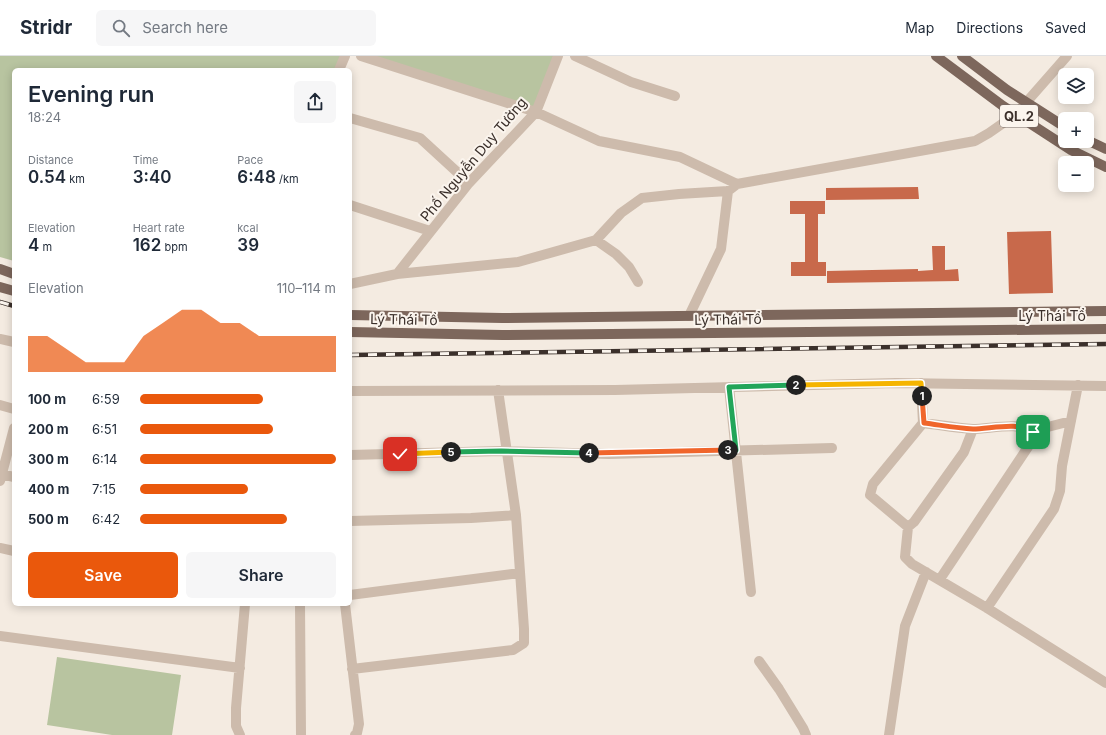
<!DOCTYPE html>
<html lang="en">
<head>
<meta charset="utf-8">
<style>
	:root { --surface:#fff; --page:#f6f6f7; --text:#1f2937; --muted:#747a83; --line:#e0e1e3; --accent:#ea580c }
	body { margin:0; font-family:Inter,sans-serif; background:var(--page); color:var(--text); height:100vh; display:flex; flex-direction:column; font-size:15px; white-space:nowrap }
	* { box-sizing:border-box; margin:0 }
	p { font-size:13px; color:var(--muted) }
	.icon { flex:none; width:22px; height:22px; fill:none; stroke:currentColor; stroke-width:2; stroke-linecap:round; stroke-linejoin:round }
	.map { position:relative; flex:1; overflow:hidden }
	.details { position:absolute; left:12px; top:12px; width:340px; height:538px; display:flex; flex-direction:column; background:var(--surface); border-radius:6px; box-shadow:0 2px 10px #0003 }
	.details>* { flex:none }
	.buttons { position:absolute; left:1058px; top:12px; display:grid; gap:8px }
	.buttons a { display:grid; place-items:center; width:36px; height:36px; border-radius:6px; background:var(--surface); box-shadow:0 2px 10px #0003; font-size:20px }
	.pin { position:absolute; display:grid; place-items:center; width:34px; height:34px; color:#fff; margin:-17px; border-radius:8px; box-shadow:0 2px 6px #0006 }
	.km { position:absolute; width:20px; height:20px; margin:-10px; border-radius:50%; background:#222; color:#fff; font-size:11px; line-height:20px; text-align:center }
	.round { display:grid; place-items:center; flex:none; width:42px; height:42px; border-radius:6px; background:var(--page) }
	.head { display:flex; align-items:center; justify-content:space-between; height:68px; padding:0 16px }
	h1 { font-size:22px; font-weight:600; line-height:30px }
	.figures { display:grid; grid-template-columns:repeat(3,1fr); gap:6px; height:68px; padding:4px 16px }
	.figures div { display:grid; align-content:center }
	.figures b { font-size:17px; font-weight:600 }
	.figures small { font-size:11px; font-weight:400 }
	.figures p { font-size:11px }
	.chart { height:112px; padding:8px 16px }
	.chart p { display:flex; justify-content:space-between }
	.chart svg { width:100%; height:72px; margin-top:4px; fill:var(--accent); opacity:.7 }
	.button { display:flex; gap:8px; margin-top:auto; padding:8px 16px }
	.button a { flex:1; height:46px; border-radius:6px; background:var(--accent); color:#fff; font-size:16px; font-weight:600; line-height:46px; text-align:center }
	.button a+a { background:var(--page); color:var(--text) }
	ul { padding:0 16px; list-style:none; font-size:13px }
	li { display:grid; grid-template-columns:64px 48px 1fr; align-items:center; height:30px }
	li i { height:10px; border-radius:5px; background:var(--accent) }
	header { display:flex; align-items:center; gap:24px; box-sizing:border-box; height:56px; padding:0 20px; background:var(--surface); border-bottom:1px solid var(--line) }
	header strong { font-size:19px }
	nav { display:flex; gap:22px; margin-inline-start:auto; font-size:14px }
	.search { width:280px; height:36px; background:var(--page); display:flex; align-items:center; gap:10px; box-sizing:border-box; padding:0 14px; border-radius:6px; color:var(--muted); font-size:15px }
	.map>svg:first-child { display:block }
</style>
</head>
<body>
<header>
<strong>Stridr</strong>
<div class="search"><svg class="icon" aria-label="search" viewBox="0 0 24 24"><circle cx="10" cy="10" r="6"/><path d="M15 15l6 6"/></svg>Search here</div>
<nav><a>Map</a><a>Directions</a><a>Saved</a></nav>
</header>
<div class="map">
<svg width="1106" height="679" viewBox="0 0 1106 679">
	<rect width="100%" height="100%" fill="#f4ebe1"/>
	<path fill="#b8c4a0" d="M0,0H348L342,14H14V205L0,201Z
		M364,0H558L536,56Z
		M57,601L181,619L172,679H112L47,669Z"/>
	<path fill="#c8694b" d="M918,131L919,143L826,144V132Z
		M790,145H825V158H818V206H826V220H791V206H805V158H790Z
		M1051,175L1053,237L1009,238L1007,176Z
		M932,190H945V214L958,213L959,225L827,227V215L918,213V215L933,214Z"/>
	<g fill="none" stroke-linecap="round" stroke-linejoin="round">
		<path stroke="#cdbbac" stroke-width="10" d="M361,0L536,56L599,85L680,101L737,128
			M575,0L631,26L675,40
			M339,14L345,0
			M350,62L420,82L469,127
			M350,149L430,175
			M596,184L616,198L629,211L638,226
			M397,218L469,127L536,56L558,0
			M350,228L397,218L518,206L596,184L621,157L642,142L679,138L728,135L737,128L975,85L989,77L1016,58L1067,0
			M689,260L721,193L728,135
			M0,283L14,286
			M921,327L923,367
			M729,331L751,536
			M350,335L615,334L896,327L1106,330
			M0,349L14,353
			M973,373L964,396L914,466L908,471L905,501L912,508L987,552L1106,627
			M1040,373L1071,365
			M350,399L501,395L609,398L832,392
			M0,418L14,421
			M0,425L14,372
			M350,465L471,462L516,459
			M908,471L870,439L873,428L923,367C940,369 956,372 973,373C990,373 1020,365 1033,376L1040,373L940,523
			M0,492L14,495
			M350,539L520,517
			M300,548L301,679
			M345,548L359,668L357,677L355,679
			M987,552L1054,453L1060,435L1062,410L1078,329
			M0,580L240,612
			M759,605L779,633L803,672L806,679
			M352,613L513,594L524,587V573L516,459L498,334
			M240,679L236,670V652L245,548
			M889,679L905,570L926,516"/>
		<path stroke="#7d675c" stroke-width="10" d="M936,0L1003,50L1071,94L1106,111
			M962,0L1007,34L1065,71
			M1087,84L1106,93
			M0,213L14,218
			M0,231L14,235
			M350,259L502,262L1106,255
			M350,276L502,279L1106,273"/>
		<defs>
			<path id="rail" d="M0,246L14,250
				M350,299L1106,288"/>
		</defs>
		<use href="#rail" stroke="#3b302b" stroke-width="4.5"/>
		<use href="#rail" stroke="#fbf5ee" stroke-width="3" stroke-dasharray="9" stroke-linecap="butt"/>
	</g>
	<g fill="none" stroke-linecap="round" stroke-linejoin="round">
		<defs>
			<path id="split-1" d="M922,340L924,367C940,369 956,372 973,373C990,373 1019,365 1033,376"/>
			<path id="split-2" d="M796,329L921,327L922,340"/>
			<path id="split-3" d="M728,394H736L729,331L796,329"/>
			<path id="split-4" d="M589,397L728,394"/>
			<path id="split-5" d="M451,396L501,395L589,397"/>
			<path id="split-6" d="M400,398L451,396"/>
		</defs>
		<use href="#split-1" stroke="#fff" stroke-width="8"/>
		<use href="#split-2" stroke="#fff" stroke-width="8"/>
		<use href="#split-3" stroke="#fff" stroke-width="8"/>
		<use href="#split-4" stroke="#fff" stroke-width="8"/>
		<use href="#split-5" stroke="#fff" stroke-width="8"/>
		<use href="#split-6" stroke="#fff" stroke-width="8"/>
		<use href="#split-1" stroke="#f0652b" stroke-width="5"/>
		<use href="#split-2" stroke="#f5b400" stroke-width="5"/>
		<use href="#split-3" stroke="#22a559" stroke-width="5"/>
		<use href="#split-4" stroke="#f0652b" stroke-width="5"/>
		<use href="#split-5" stroke="#22a559" stroke-width="5"/>
		<use href="#split-6" stroke="#f5b400" stroke-width="5"/>
	</g>
	<g text-anchor="middle" dominant-baseline="central" stroke-width="4" stroke-linejoin="round" paint-order="stroke">
		<rect fill="#fbf5ee" stroke="#756b66" stroke-width="1" x="1000" y="49" width="38" height="22" rx="3"/>
		<g font-size="13" font-weight="bold" fill="#3b302b">
			<text x="1019" y="60">QL.2</text>
		</g>
		<g font-size="14" fill="#3b302b" stroke="#fbf5ee">
			<text transform="translate(473 103) rotate(-50)">Phố Nguyễn Duy Tường</text>
			<text x="1052" y="259">Lý Thái Tổ</text>
			<text transform="translate(404 263) rotate(1)">Lý Thái Tổ</text>
			<text transform="translate(728 263) rotate(-1)">Lý Thái Tổ</text>
		</g>
	</g>
</svg>
<div class="buttons">
<a><svg class="icon" aria-label="layers" viewBox="0 0 24 24"><path d="M12 4l9 5-9 5-9-5zM3 14l9 5 9-5"/></svg></a>
<a>+</a>
<a>−</a>
</div>
<div class="pin" style="left:1033px;top:376px;background:#1e9e55"><svg class="icon" aria-label="arrive" viewBox="0 0 24 24"><path d="M6 21V4h12l-3 4 3 4H6"/></svg></div>
<div class="pin" style="left:400px;top:398px;background:#d93025"><svg class="icon" aria-label="check" viewBox="0 0 24 24"><path d="M5 12l5 5 9-10"/></svg></div>
<b class="km" style="left:922px;top:340px">1</b>
<b class="km" style="left:796px;top:329px">2</b>
<b class="km" style="left:728px;top:394px">3</b>
<b class="km" style="left:589px;top:397px">4</b>
<b class="km" style="left:451px;top:396px">5</b>
<section class="details">
<div class="head"><div><h1>Evening run</h1><p>18:24</p></div><a class="round"><svg class="icon" aria-label="share" viewBox="0 0 24 24"><path d="M12 15V3M7 8l5-5 5 5M5 13v7h14v-7"/></svg></a></div>
<div class="figures">
<div><p>Distance</p><b>0.54<small> km</small></b></div>
<div><p>Time</p><b>3:40</b></div>
<div><p>Pace</p><b>6:48<small> /km</small></b></div>
</div>
<div class="figures">
<div><p>Elevation</p><b>4<small> m</small></b></div>
<div><p>Heart rate</p><b>162<small> bpm</small></b></div>
<div><p>kcal</p><b>39</b></div>
</div>
<div class="chart"><p><span>Elevation</span>110–114 m</p>
<svg viewBox="0 0 160 44" preserveAspectRatio="none"><path d="M0 44V22L10 22L20 30L30 38L40 38L50 38L60 22L70 14L80 6L90 6L100 14L110 14L120 22L130 22L140 22L150 22L160 22V44z"/></svg>
</div>
<ul>
<li><b>100 m</b>6:59<i style="width:63%"></i></li>
<li><b>200 m</b>6:51<i style="width:68%"></i></li>
<li><b>300 m</b>6:14<i style="width:100%"></i></li>
<li><b>400 m</b>7:15<i style="width:55%"></i></li>
<li><b>500 m</b>6:42<i style="width:75%"></i></li>
</ul>
<div class="button"><a>Save</a><a>Share</a></div>
</section>
</div>
</body>
</html>
